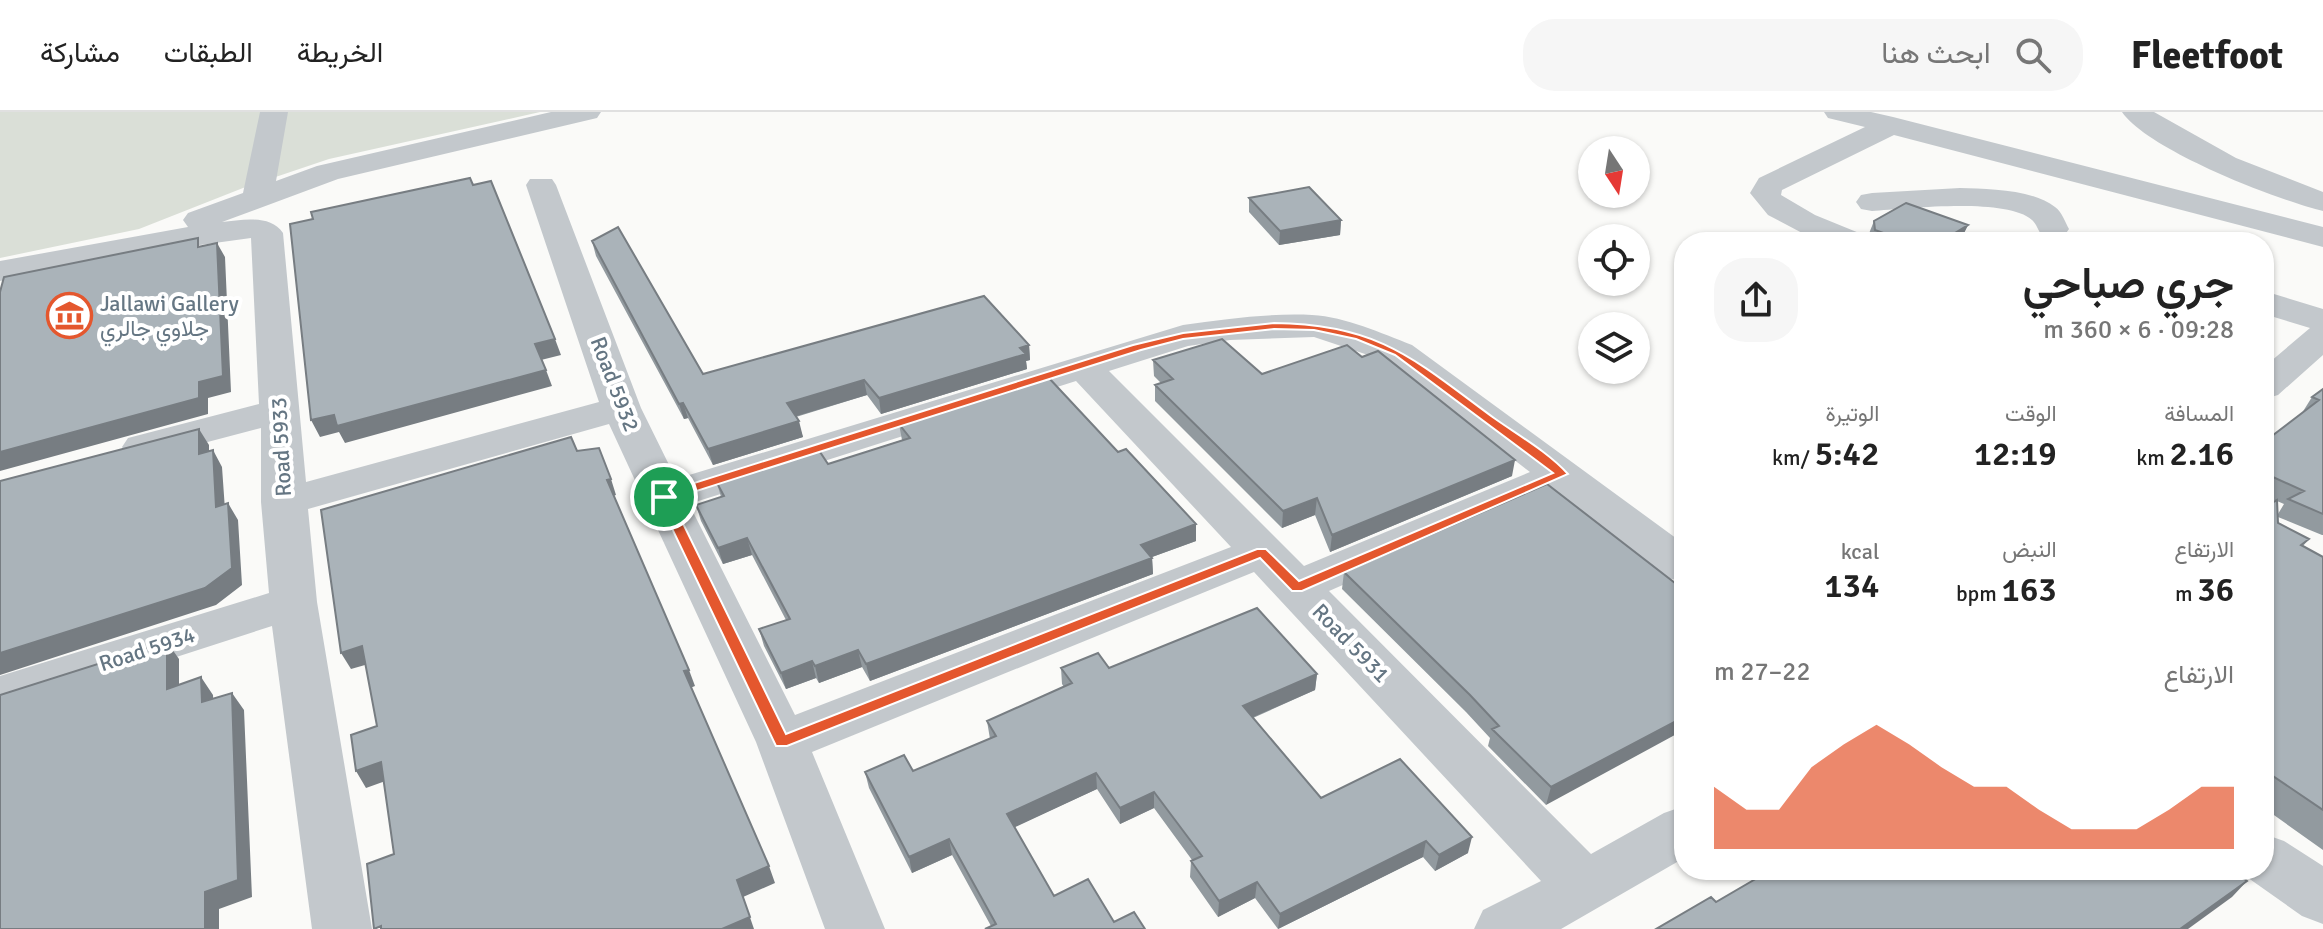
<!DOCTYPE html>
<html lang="ar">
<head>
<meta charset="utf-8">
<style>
	:root { --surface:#fff; --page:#f6f6f6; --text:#222; --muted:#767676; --line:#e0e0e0; --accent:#e4572e }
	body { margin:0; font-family:Signika,Vazirmatn,sans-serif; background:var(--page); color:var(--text); direction:rtl; height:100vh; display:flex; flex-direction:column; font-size:30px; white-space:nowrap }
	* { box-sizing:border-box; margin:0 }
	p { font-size:26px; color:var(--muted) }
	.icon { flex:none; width:44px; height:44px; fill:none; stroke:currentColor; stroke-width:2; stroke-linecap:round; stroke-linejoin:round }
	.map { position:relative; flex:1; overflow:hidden; direction:ltr }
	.details { position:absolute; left:1674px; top:120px; width:600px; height:648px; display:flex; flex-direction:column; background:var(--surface); border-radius:32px; box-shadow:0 2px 6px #0004; direction:rtl }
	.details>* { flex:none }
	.needle { width:52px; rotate:168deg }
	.fabs { position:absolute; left:1578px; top:24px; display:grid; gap:16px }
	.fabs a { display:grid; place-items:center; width:72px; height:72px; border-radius:50%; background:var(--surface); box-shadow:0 2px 6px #0004; font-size:40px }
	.pin { position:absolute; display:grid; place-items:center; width:68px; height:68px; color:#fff; margin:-34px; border:4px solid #fff; border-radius:50%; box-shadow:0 2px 8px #0007 }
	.round { display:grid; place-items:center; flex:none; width:84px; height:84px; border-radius:32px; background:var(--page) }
	.headline { display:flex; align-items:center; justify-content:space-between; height:136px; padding:0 40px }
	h1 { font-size:44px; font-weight:600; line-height:60px }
	.figures { display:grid; grid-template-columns:repeat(3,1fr); gap:12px; height:136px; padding:8px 40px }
	.figures div { display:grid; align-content:center }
	.figures b { font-size:34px; font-weight:600 }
	.figures small { font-size:22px; font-weight:400 }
	.figures p { font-size:22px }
	.chart { height:224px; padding:16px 40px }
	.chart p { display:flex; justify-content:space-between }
	.chart svg { width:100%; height:144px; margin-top:8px; fill:var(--accent); opacity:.7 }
	header { display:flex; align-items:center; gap:48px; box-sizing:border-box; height:112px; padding:0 40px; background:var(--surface); border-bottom:2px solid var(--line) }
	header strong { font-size:38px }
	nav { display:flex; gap:44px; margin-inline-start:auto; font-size:28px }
	.search { width:560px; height:72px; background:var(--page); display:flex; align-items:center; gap:20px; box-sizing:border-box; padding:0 28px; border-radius:32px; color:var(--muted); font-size:30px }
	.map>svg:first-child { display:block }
</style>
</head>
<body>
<header>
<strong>Fleetfoot</strong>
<div class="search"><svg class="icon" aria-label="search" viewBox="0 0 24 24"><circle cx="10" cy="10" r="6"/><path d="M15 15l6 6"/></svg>ابحث هنا</div>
<nav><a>الخريطة</a><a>الطبقات</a><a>مشاركة</a></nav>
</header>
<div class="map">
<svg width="2323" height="817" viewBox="0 0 2323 817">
	<rect width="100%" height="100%" fill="#fafaf8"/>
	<path fill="#dadfd7" d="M0,0H540L329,47L243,76L139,117L0,146Z"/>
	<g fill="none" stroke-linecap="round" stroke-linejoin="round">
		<path fill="#c3c8cc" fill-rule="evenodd" d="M260,0H288L276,69L317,54L551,0H601L597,6L338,67L222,110C242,108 270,102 283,121L306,370L599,290L526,73L530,67H552L556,73L641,296L676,367L1183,213C1225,207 1269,201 1312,203C1346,205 1381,221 1412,233L1684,432V470L1668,466L1556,380L1329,479L1591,742L1664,701L1684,694V746L1561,817H1474L1483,798L1541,769L1254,460L812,640L885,817H825L756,630L609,312L308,397L317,490L372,817H312L272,514L0,602V564L269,481L261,390V316L143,347L128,344L122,335L128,326L259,292L251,126L149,140L0,169V149L188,115L183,108L188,101L243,81ZM1314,225L1386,249L1530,360L1304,454L1109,259L1188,234L1230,228ZM1076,269L1231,435L795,603L689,392Z
			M1824,0H1871L1893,5L2323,115V135L1894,23L1782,78L1781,83L1815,103L1864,123L1868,130H1823L1806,123L1768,103L1750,81L1759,66L1865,15L1828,6Z
			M2122,0H2154L2236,46L2323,80V99C2277,88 2148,38 2122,0Z
			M1960,76C1988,77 2032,77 2055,95C2062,100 2065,110 2069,117L2064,124L2053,127L2042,124C2039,120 2036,111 2032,108C2006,85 1906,97 1872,99L1861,97L1856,90L1861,83L1872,81Z
			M2264,179L2323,197V243L2278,283L2264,287V255L2310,216L2264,202Z
			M2264,722L2284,729L2323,754V812L2302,804L2244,763L2241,758H2264Z"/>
	</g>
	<path fill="#929a9f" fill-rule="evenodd" d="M1249,86L1341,108L1340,123L1279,133L1249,100Z
		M1874,109L1968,113L1961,127L1957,130H1869L1868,124Z
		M592,129L703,262L1029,233L1030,248L1026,249L1027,257L881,302L867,283L796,305L803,325L713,353L688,306L684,307L596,144Z
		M1153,248L1262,262L1512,364L1330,440L1315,403L1282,416L1155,289V273L1161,271L1154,264Z
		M2323,277V423H2322L2278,405V411L2309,427L2303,434L2323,445V738L2264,696V395L2276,389L2264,383V330L2302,301L2312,285ZM2277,389L2284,392L2278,402Z
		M899,312L1118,340L1196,412V429L1152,445L1153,462L870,569L862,555L819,571L816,566L786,577L764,534L759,517L786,508L752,443L723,452L701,409L696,393L721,385L717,371L828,352L902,328Z
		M1344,460L1684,478L1546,693L1488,634L1490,626L1466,600L1342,477Z
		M1061,556H1109L1317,562L1315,578L1253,606L1321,686L1468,741L1435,759L1423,745L1278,817L1255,786L1218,805L1190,765L1191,749L1192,748L1154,696L1120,712L1097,677L1014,715L1054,784L1114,810L1145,817L991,814L952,743L912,761L869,676L865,660L913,659L990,627L987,609L1064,575L1062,572Z"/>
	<path fill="#777d82" d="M1341,108L1340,123L1279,133L1280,119Z
		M1968,113L1961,127L1957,130H1940Z
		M217,131L225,145L231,280L208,286V302L0,359V340L199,270Z
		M555,227L561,243L541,248L535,232Z
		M1029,233L1030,248L1026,249L1027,257L881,302L879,286Z
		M546,258L552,274L345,331L339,320L320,325L311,308Z
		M864,268L867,283L790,306L787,291Z
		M683,291L688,306L684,307L679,292Z
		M799,309L803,325L713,353L708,337Z
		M199,317L209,333V359L199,342Z
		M213,338L222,355L226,412L216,395Z
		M1515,348L1512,364L1330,440L1332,423Z
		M611,367L616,383L613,384L607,368Z
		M1317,386L1315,403L1282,416L1283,399Z
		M228,391L238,408L242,473L216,493L0,563V541Z
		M1196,412V429L1141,449V433Z
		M747,426L752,443L723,452L718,436Z
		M1152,446L1153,462L870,569L866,552Z
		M167,530L179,547V594L167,577Z
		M362,534L372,551L351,557L341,541Z
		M858,538L862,555L819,571L815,554Z
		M812,549L816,566L786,577L781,561Z
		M689,558L695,574L690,576L684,559Z
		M1317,562L1315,578L1242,610L1243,594Z
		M201,565L213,583L214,608L202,590Z
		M232,581L244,598L252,785L219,797V817H205V780Z
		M1684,605V618L1546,693L1551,675Z
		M381,650L391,667L366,676L356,659Z
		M1096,661L1097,677L1009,718L1007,702Z
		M1154,680V696L1120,712V696Z
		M1472,725L1468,741L1435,759L1439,743Z
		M949,727L952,743L912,761L909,745Z
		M1426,729L1423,745L1278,817L1280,802Z
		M769,754L775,771L743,785L754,817H722L737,768Z
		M2247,769L2232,785L2188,817H2180Z
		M1257,770L1255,786L1218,805L1219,789Z"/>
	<path fill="#aab3b9" stroke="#777d82" stroke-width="2" d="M470,66L473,73L491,69L555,227L535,232L546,258L337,314L334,303L311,308L290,112L313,107L311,100Z
		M1309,75L1341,108L1280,119L1249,86Z
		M1906,91L1968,113L1940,130H1908L1875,118L1874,109Z
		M618,115L703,262L984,184L1029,233L1020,236L1026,242L879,286L864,268L787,291L799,309L708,337L683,291L679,292L592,129Z
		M198,126V135L217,131L223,264L199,270V286L0,340V180L4,165Z
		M1222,227L1262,262L1347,233L1362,245L1378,239L1515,348L1332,423L1317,386L1283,399L1155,273L1173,267L1153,248Z
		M1048,265L1118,340L1126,337L1196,412L1141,433L1152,446L866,552L858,538L815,554L812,549L781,561L759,517L790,507L747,426L718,436L696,393L724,384L717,371L818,337L828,352L910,326L899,312Z
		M2323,277V402L2288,387L2304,379L2264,361V330L2319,288L2312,285Z
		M199,317V342L213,338L216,395L228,391L232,456L205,476L0,541V369Z
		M571,325L577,339L599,336L611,367L607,368L689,558L684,559L769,754L737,768L750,805L722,817H381V814L374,817L367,752L394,742L381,650L356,659L351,623L377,614L362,534L341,541L321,398Z
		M1547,372L1684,478V605L1551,675L1492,617L1499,614L1470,583L1344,460Z
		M2277,388L2278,411L2309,427L2301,433L2323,445V698L2264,658V395Z
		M1257,496L1317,562L1243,594L1321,686L1400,647L1472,725L1439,743L1426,729L1280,802L1257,770L1219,789L1191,749L1202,744L1154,680L1120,696L1096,661L1007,702L1054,784L1088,767L1114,810L1134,800L1145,817H985L996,812L949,727L909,745L865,660L904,643L913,659L996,624L987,609L1072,571L1061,556L1098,541L1109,556Z
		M167,530V577L201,565L202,590L232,581L238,768L205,780V817H0V583Z
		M1771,758H2232L2247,769L2180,817H1656L1711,785L1716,790Z"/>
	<path fill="#e4572e" stroke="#fff" stroke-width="2" fill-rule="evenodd" d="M1274,211C1379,212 1414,247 1494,306C1518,323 1548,340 1568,362L1302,479H1292L1260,446L787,634H776L657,385L659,382L1133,233L1183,221ZM1274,217L1314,218L1356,227L1395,243L1553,361L1299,469L1266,437H1257L786,622L671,387L1141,238L1183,227Z"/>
	<defs>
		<symbol id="museum-ring" viewBox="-11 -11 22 22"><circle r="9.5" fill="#fff" stroke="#e4572e" stroke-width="1.5"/><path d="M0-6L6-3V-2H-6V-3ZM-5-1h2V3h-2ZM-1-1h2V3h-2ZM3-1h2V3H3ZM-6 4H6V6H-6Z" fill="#e4572e"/></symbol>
	</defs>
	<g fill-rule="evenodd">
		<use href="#museum-ring" x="44" y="178" width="51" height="51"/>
	</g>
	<g text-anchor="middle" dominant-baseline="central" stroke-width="8" stroke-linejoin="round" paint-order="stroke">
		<g font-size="22" fill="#657683" stroke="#fff" text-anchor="start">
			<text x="100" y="191">Jallawi Gallery<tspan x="100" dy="25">جلاوي جالري</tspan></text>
		</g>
		<g font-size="22" fill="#657683" stroke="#fff">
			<text transform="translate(615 272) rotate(69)">Road 5932</text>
			<text transform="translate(281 335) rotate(-93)">Road 5933</text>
			<text transform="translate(1351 531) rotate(46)">Road 5931</text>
			<text transform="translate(147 537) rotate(-18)">Road 5934</text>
		</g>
	</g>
</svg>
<div class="fabs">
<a><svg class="needle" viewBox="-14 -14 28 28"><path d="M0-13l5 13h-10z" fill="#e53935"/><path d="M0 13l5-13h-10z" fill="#767676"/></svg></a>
<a><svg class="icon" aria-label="locate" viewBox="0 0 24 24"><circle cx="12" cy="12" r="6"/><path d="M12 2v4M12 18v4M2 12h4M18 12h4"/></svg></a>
<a><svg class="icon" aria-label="layers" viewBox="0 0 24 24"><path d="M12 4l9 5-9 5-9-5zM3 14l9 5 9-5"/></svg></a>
</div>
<div class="pin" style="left:664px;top:385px;background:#1e9e55"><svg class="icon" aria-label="arrive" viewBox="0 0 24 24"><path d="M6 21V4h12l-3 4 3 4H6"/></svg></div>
<section class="details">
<div class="headline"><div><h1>جري صباحي</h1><p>09:28 · 6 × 360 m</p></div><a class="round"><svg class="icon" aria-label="share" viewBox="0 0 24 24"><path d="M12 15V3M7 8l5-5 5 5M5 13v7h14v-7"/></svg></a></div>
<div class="figures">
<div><p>المسافة</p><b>2.16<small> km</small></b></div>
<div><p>الوقت</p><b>12:19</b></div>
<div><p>الوتيرة</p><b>5:42<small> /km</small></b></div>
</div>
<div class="figures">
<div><p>الارتفاع</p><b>36<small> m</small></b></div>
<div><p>النبض</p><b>163<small> bpm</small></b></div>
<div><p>kcal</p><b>134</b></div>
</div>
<div class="chart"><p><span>الارتفاع</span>22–27 m</p>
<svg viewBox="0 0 160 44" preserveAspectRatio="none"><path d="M0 44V25L10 32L20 32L30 19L40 12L50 6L60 12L70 19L80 25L90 25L100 32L110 38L120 38L130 38L140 32L150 25L160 25V44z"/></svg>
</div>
</section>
</div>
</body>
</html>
